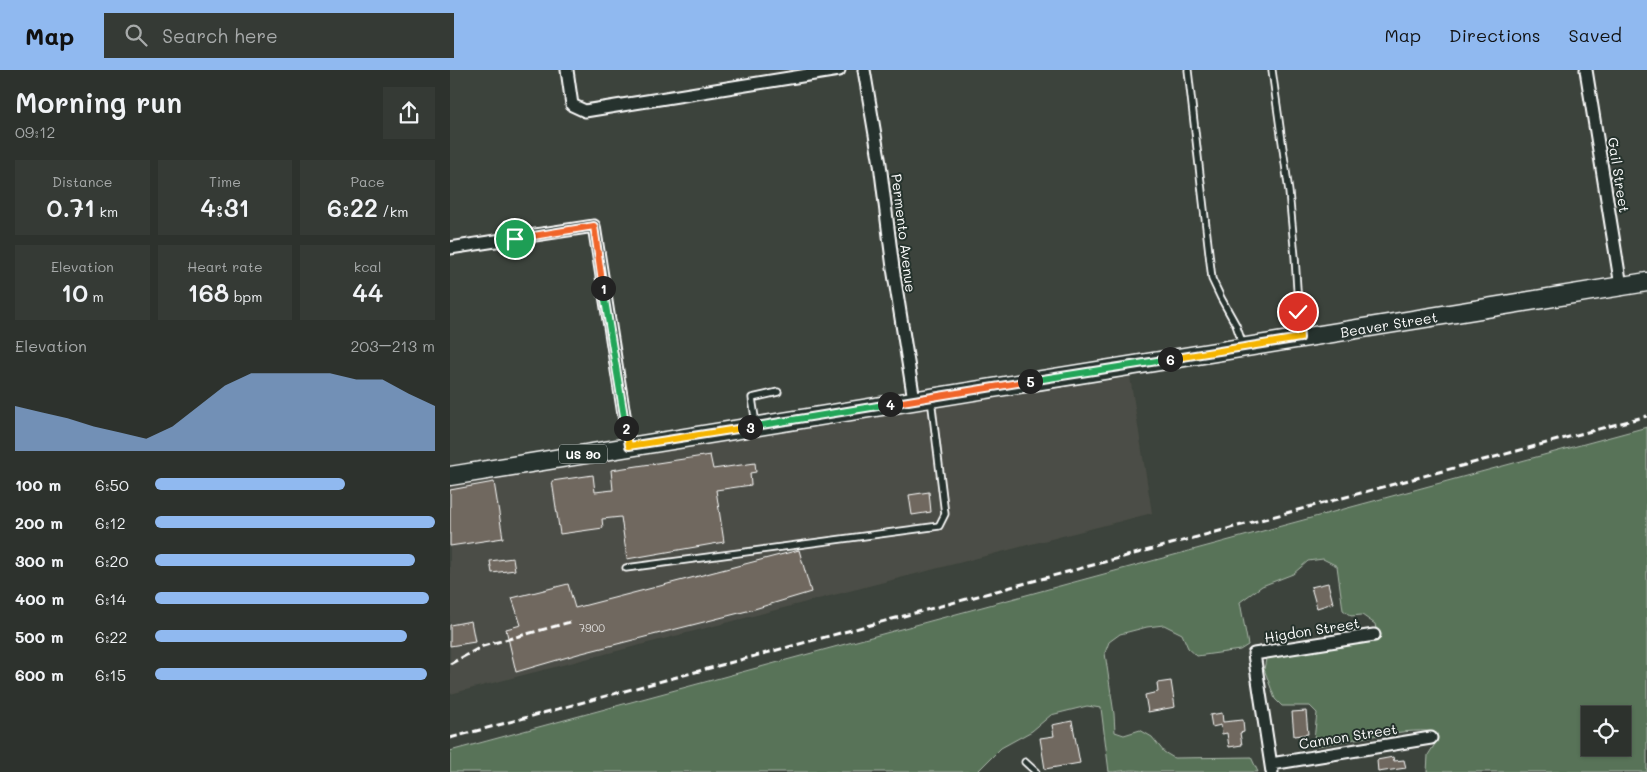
<!DOCTYPE html>
<html lang="en">
<head>
<meta charset="utf-8">
<style>
	:root { --surface:#2d322d; --page:#353a35; --text:#f1f3f6; --muted:#a7aaaa; --line:#484d49; --accent:#90b9f0 }
	body { margin:0; font-family:Mali,sans-serif; background:var(--page); color:var(--text); height:100vh; display:flex; flex-direction:column; font-size:19px; white-space:nowrap }
	* { box-sizing:border-box; margin:0 }
	p { font-size:16px; color:var(--muted) }
	.icon { flex:none; width:28px; height:28px; fill:none; stroke:currentColor; stroke-width:2; stroke-linecap:round; stroke-linejoin:round }
	.map { position:relative; flex:1; overflow:hidden }
	.panel { display:flex; flex-direction:column; background:var(--surface); width:450px }
	.panel>* { flex:none }
	.fabs { position:absolute; left:1131px; top:636px; display:grid; gap:10px }
	.fabs a { display:grid; place-items:center; width:50px; height:50px; border-radius:0px; background:var(--surface); box-shadow:0 1px 4px #0004,0 0 0 1px var(--line); font-size:25px }
	.pin { position:absolute; display:grid; place-items:center; width:42px; height:42px; color:#fff; margin:-21px; border:2px solid #fff; border-radius:50%; box-shadow:0 1px 5px #0007 }
	.km { position:absolute; width:25px; height:25px; margin:-12px; border-radius:50%; background:#222; color:#fff; font-size:14px; line-height:25px; text-align:center }
	.round { display:grid; place-items:center; flex:none; width:52px; height:52px; border-radius:0px; background:var(--page) }
	.overview { display:flex; align-items:center; justify-content:space-between; height:85px; padding:0 15px }
	h1 { font-size:28px; font-weight:600; line-height:38px }
	.figures { display:grid; grid-template-columns:repeat(3,1fr); gap:8px; height:85px; padding:5px 15px }
	.figures div { display:grid; align-content:center; border-radius:0px; background:var(--page); text-align:center }
	.figures b { font-size:25px; font-weight:600 }
	.figures small { font-size:14px; font-weight:400 }
	.figures p { font-size:14px }
	.chart { height:140px; padding:10px 15px }
	.chart p { display:flex; justify-content:space-between }
	.chart svg { width:100%; height:90px; margin-top:5px; fill:var(--accent); opacity:.7 }
	ul { padding:0 15px; list-style:none; font-size:16px }
	li { display:grid; grid-template-columns:80px 60px 1fr; align-items:center; height:38px }
	li i { height:12px; border-radius:6px; background:var(--accent) }
	header { display:flex; align-items:center; gap:30px; box-sizing:border-box; height:70px; padding:0 25px; background:var(--accent); color:#111 }
	header strong { font-size:24px }
	nav { display:flex; gap:28px; margin-inline-start:auto; font-size:18px }
	.search { width:350px; height:45px; background:var(--page); display:flex; align-items:center; gap:12px; box-sizing:border-box; padding:0 18px; border-radius:0px; color:var(--muted); font-size:19px }
	main { display:flex; flex:1; min-height:0 }
	.map>svg:first-child { display:block }
</style>
</head>
<body>
<header>
<strong>Map</strong>
<div class="search"><svg class="icon" aria-label="search" viewBox="0 0 24 24"><circle cx="10" cy="10" r="6"/><path d="M15 15l6 6"/></svg>Search here</div>
<nav><a>Map</a><a>Directions</a><a>Saved</a></nav>
</header>
<main>
<section class="panel">
<div class="overview"><div><h1>Morning run</h1><p>09:12</p></div><a class="round"><svg class="icon" aria-label="share" viewBox="0 0 24 24"><path d="M12 15V3M7 8l5-5 5 5M5 13v7h14v-7"/></svg></a></div>
<div class="figures">
<div><p>Distance</p><b>0.71<small> km</small></b></div>
<div><p>Time</p><b>4:31</b></div>
<div><p>Pace</p><b>6:22<small> /km</small></b></div>
</div>
<div class="figures">
<div><p>Elevation</p><b>10<small> m</small></b></div>
<div><p>Heart rate</p><b>168<small> bpm</small></b></div>
<div><p>kcal</p><b>44</b></div>
</div>
<div class="chart"><p><span>Elevation</span>203–213 m</p>
<svg viewBox="0 0 160 44" preserveAspectRatio="none"><path d="M0 44V22L10 25L20 28L30 32L40 35L50 38L60 32L70 22L80 12L90 6L100 6L110 6L120 6L130 9L140 9L150 16L160 22V44z"/></svg>
</div>
<ul>
<li><b>100 m</b>6:50<i style="width:68%"></i></li>
<li><b>200 m</b>6:12<i style="width:100%"></i></li>
<li><b>300 m</b>6:20<i style="width:93%"></i></li>
<li><b>400 m</b>6:14<i style="width:98%"></i></li>
<li><b>500 m</b>6:22<i style="width:90%"></i></li>
<li><b>600 m</b>6:15<i style="width:97%"></i></li>
</ul>
</section>
<div class="map">
<svg width="1197" height="702" viewBox="0 0 1197 702">
	<rect width="100%" height="100%" fill="#3c433c"/>
	<filter id="ink" filterUnits="userSpaceOnUse"><feTurbulence type="fractalNoise" baseFrequency=".02" numOctaves="2"/><feDisplacementMap in="SourceGraphic" scale="10" xChannelSelector="R" yChannelSelector="G"/><feConvolveMatrix kernelMatrix="1 2 1 2 8 2 1 2 1" color-interpolation-filters="sRGB"/></filter>
	<g filter="url(#ink)">
		<path fill="#4c4e46" d="M680,307L702,443L0,624V414Z"/>
		<path fill="#597359" stroke="#acb9ac" fill-rule="evenodd" d="M1197,357V702H977L978,685L985,674L987,663C967,655 892,672 867,676L856,675L864,669L867,643L860,636H832L825,629L814,599L817,584L928,569L925,554L912,545L901,546L893,540L887,496L873,489L858,491L843,504L812,516L790,532L798,575L790,580L747,586L738,578L732,564L714,555L697,557L670,564L659,572L655,583L664,644L665,662L674,665L690,660L702,667L714,682L724,688L801,687L808,702H695C684,698 671,702 659,702L651,638L637,636L601,645L582,661L551,678L527,702H0V681ZM1140,645H1172V678H1140Z"/>
		<path fill="#70685e" stroke="#fff" d="M260,385L263,399L305,393L306,402L300,403L301,415L266,420L274,472L177,489L171,447L152,449L153,458L110,464L102,411L143,405L145,422L163,420L161,400Z
			M44,412L53,468L0,476V420Z
			M479,422L481,442L462,445L459,425Z
			M349,480L361,522L301,540L128,584L66,602L56,559L71,555L62,528L118,514L125,538Z
			M63,488L65,500L42,503L40,491Z
			M878,513L883,533L867,538L861,517Z
			M21,551L25,572L0,576V555Z
			M721,611L725,637L698,642L695,625L708,622L707,613Z
			M856,641L858,664L844,666L842,642Z
			M772,643L773,652L793,650L794,662L790,663L792,675L779,677L777,663L772,664L771,655L762,657L760,645Z
			M622,651L630,693L595,699L590,668L604,666L602,655Z
			M943,687L944,691L954,690L956,698L928,702L927,690Z"/>
		<g fill="none" stroke-linecap="round" stroke-linejoin="round">
			<defs>
				<path id="service" d="M738,0L762,209L771,228L786,255L793,275
					M822,0L839,122L845,187L850,266
					M306,354L302,328L328,322
					M176,498L489,456L495,444L481,329
					M575,692L586,702"/>
				<path id="minor" d="M117,0L122,35L135,41L389,0
					M414,0L430,94L443,198L464,330
					M1136,0L1171,216
					M0,178L144,156L179,376
					M821,694L981,668
					M822,702L804,584L924,565"/>
				<g id="primary">
					<path id="s1" d="M0,406L1197,212"/>
				</g>
			</defs>
			<use href="#service" stroke="#fff" stroke-width="9"/>
			<use href="#minor" stroke="#fff" stroke-width="15"/>
			<use href="#primary" stroke="#fff" stroke-width="21"/>
			<use href="#service" stroke="#26332d" stroke-width="5.5"/>
			<use href="#minor" stroke="#26332d" stroke-width="11"/>
			<use href="#primary" stroke="#26332d" stroke-width="18"/>
			<path stroke="#fff" stroke-width="3" stroke-dasharray="8 4" stroke-linecap="butt" d="M0,594L33,576L124,551
				M0,668L1197,346"/>
		</g>
	</g>
	<g fill="none" stroke-linecap="round" stroke-linejoin="round" filter="url(#ink)">
		<defs>
			<path id="split-1" d="M65,169L144,156L153,218"/>
			<path id="split-2" d="M153,218L176,358"/>
			<path id="split-3" d="M176,358L179,376L300,357"/>
			<path id="split-4" d="M300,357L440,334"/>
			<path id="split-5" d="M440,334L580,311"/>
			<path id="split-6" d="M580,311L720,289"/>
			<path id="split-7" d="M720,289L850,268L848,242"/>
		</defs>
		<use href="#split-1" stroke="#fff" stroke-width="10"/>
		<use href="#split-2" stroke="#fff" stroke-width="10"/>
		<use href="#split-3" stroke="#fff" stroke-width="10"/>
		<use href="#split-4" stroke="#fff" stroke-width="10"/>
		<use href="#split-5" stroke="#fff" stroke-width="10"/>
		<use href="#split-6" stroke="#fff" stroke-width="10"/>
		<use href="#split-7" stroke="#fff" stroke-width="10"/>
		<use href="#split-1" stroke="#f0652b" stroke-width="6"/>
		<use href="#split-2" stroke="#22a559" stroke-width="6"/>
		<use href="#split-3" stroke="#f5b400" stroke-width="6"/>
		<use href="#split-4" stroke="#22a559" stroke-width="6"/>
		<use href="#split-5" stroke="#f0652b" stroke-width="6"/>
		<use href="#split-6" stroke="#22a559" stroke-width="6"/>
		<use href="#split-7" stroke="#f5b400" stroke-width="6"/>
	</g>
	<g text-anchor="middle" dominant-baseline="central" stroke-width="4" stroke-linejoin="round" paint-order="stroke">
		<g font-size="11" fill="#dbd9d7">
			<text x="142" y="557">7900</text>
		</g>
		<rect fill="#26332d" stroke="#bec2c0" stroke-width="1" x="109" y="374.5" width="48" height="19" rx="4"/>
		<g font-size="12" font-weight="bold" fill="#fff">
			<text x="133" y="384">US 90</text>
		</g>
		<g font-size="14" fill="#fff" stroke="#26332d">
			<text transform="translate(1169 105) rotate(81)">Gail Street</text>
			<text transform="translate(454 163) rotate(83)">Permento Avenue</text>
			<text stroke="none"><textPath href="#s1" startOffset="951">Beaver Street</textPath></text>
			<text transform="translate(862 560) rotate(-9)">Higdon Street</text>
			<text transform="translate(898 666) rotate(-9)">Cannon Street</text>
		</g>
	</g>
</svg>
<div class="fabs">
<a><svg class="icon" aria-label="locate" viewBox="0 0 24 24"><circle cx="12" cy="12" r="6"/><path d="M12 2v4M12 18v4M2 12h4M18 12h4"/></svg></a>
</div>
<div class="pin" style="left:65px;top:169px;background:#1e9e55"><svg class="icon" aria-label="arrive" viewBox="0 0 24 24"><path d="M6 21V4h12l-3 4 3 4H6"/></svg></div>
<div class="pin" style="left:848px;top:242px;background:#d93025"><svg class="icon" aria-label="check" viewBox="0 0 24 24"><path d="M5 12l5 5 9-10"/></svg></div>
<b class="km" style="left:153px;top:218px">1</b>
<b class="km" style="left:176px;top:358px">2</b>
<b class="km" style="left:300px;top:357px">3</b>
<b class="km" style="left:440px;top:334px">4</b>
<b class="km" style="left:580px;top:311px">5</b>
<b class="km" style="left:720px;top:289px">6</b>
</div>
</main>
</body>
</html>
